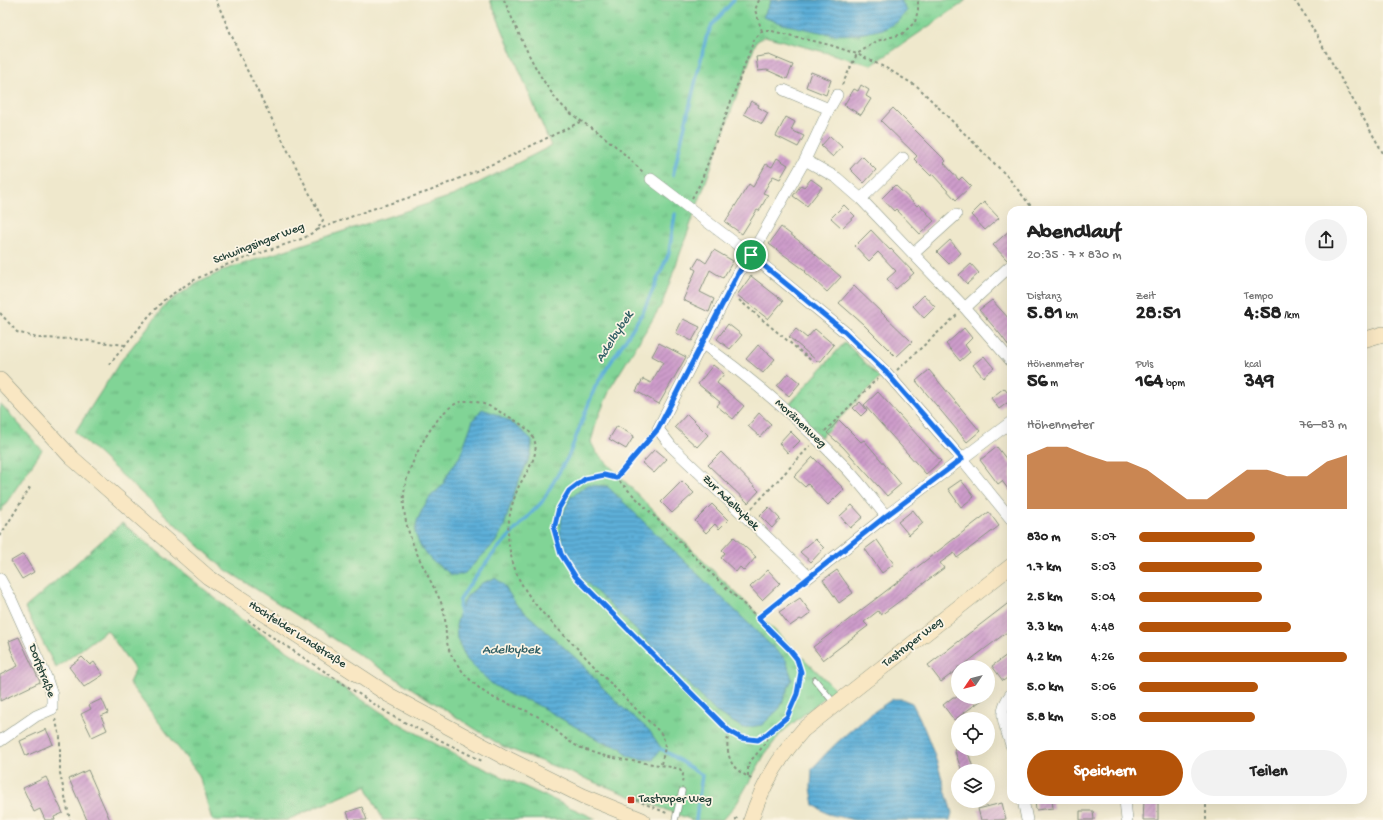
<!DOCTYPE html>
<html lang="de">
<head>
<meta charset="utf-8">
<style>
	:root { --surface:#fff; --page:#f2f2f2; --text:#222; --muted:#767676; --accent:#b45309 }
	body { margin:0; font-family:"Gochi Hand",sans-serif; background:var(--page); color:var(--text); height:100vh; display:flex; flex-direction:column; font-size:15px; white-space:nowrap }
	* { box-sizing:border-box; margin:0 }
	p { font-size:13px; color:var(--muted) }
	.icon { flex:none; width:22px; height:22px; fill:none; stroke:currentColor; stroke-width:2; stroke-linecap:round; stroke-linejoin:round }
	.map { position:relative; flex:1; overflow:hidden }
	.panel { position:absolute; left:1007px; top:206px; width:360px; height:598px; display:flex; flex-direction:column; background:var(--surface); border-radius:12px; box-shadow:0 4px 16px #0002 }
	.panel>* { flex:none }
	.needle { width:26px; rotate:235deg }
	.tools { position:absolute; left:951px; top:660px; display:grid; gap:8px }
	.tools a { display:grid; place-items:center; width:44px; height:44px; border-radius:50%; background:var(--surface); box-shadow:0 4px 16px #0002; font-size:20px }
	.pin { position:absolute; display:grid; place-items:center; width:34px; height:34px; color:#fff; margin:-17px; border:2px solid #fff; border-radius:50%; box-shadow:0 1px 4px #0007 }
	.round { display:grid; place-items:center; flex:none; width:42px; height:42px; border-radius:21px; background:var(--page) }
	.overview { display:flex; align-items:center; justify-content:space-between; height:68px; padding:0 20px }
	h1 { font-size:22px; font-weight:800; line-height:30px }
	.figures { display:grid; grid-template-columns:repeat(3,1fr); gap:6px; height:68px; padding:4px 20px }
	.figures div { display:grid; align-content:center }
	.figures b { font-size:20px; font-weight:800 }
	.figures small { font-size:11px; font-weight:400 }
	.figures p { font-size:11px }
	.chart { height:112px; padding:8px 20px }
	.chart p { display:flex; justify-content:space-between }
	.chart svg { width:100%; height:72px; margin-top:4px; fill:var(--accent); opacity:.7 }
	.cta { display:flex; gap:8px; margin-top:auto; padding:8px 20px }
	.cta a { flex:1; height:46px; border-radius:24px; background:var(--accent); color:#fff; font-size:16px; font-weight:800; line-height:46px; text-align:center }
	.cta a+a { background:var(--page); color:var(--text) }
	ul { padding:0 20px; list-style:none; font-size:13px }
	li { display:grid; grid-template-columns:64px 48px 1fr; align-items:center; height:30px }
	li i { height:10px; border-radius:5px; background:var(--accent) }
	.map>svg:first-child { display:block }
</style>
</head>
<body>
<div class="map">
<svg width="1383" height="820" viewBox="0 0 1383 820">
	<defs>
		<pattern id="grass-tufts" width="24" height="20" patternUnits="userSpaceOnUse"><rect width="24" height="20" fill="#81d496"/><path d="M3 7l-1-3M5 7V3M7 7l1-3M15 17l-1-3M17 17v-4M19 17l1-3" fill="none" stroke="#69ad7b"/></pattern>
		<pattern id="park-crowns" width="20" height="18" patternUnits="userSpaceOnUse"><rect width="20" height="18" fill="#81d496"/><path d="M2 6a3 3 0 1 1 6 0M12 15a3 3 0 1 1 6 0" fill="none" stroke="#69ad7b"/></pattern>
		<pattern id="water-rules" width="6" height="5" patternUnits="userSpaceOnUse"><rect width="6" height="5" fill="#5dafd8"/><path d="M0 2.5h6" fill="none" stroke="#4c90b0"/></pattern>
		<pattern id="building-hatch" width="6" height="6" patternUnits="userSpaceOnUse"><rect width="6" height="6" fill="#cd9bca"/><path d="M-1 1l2-2M0 6l6-6M5 7l2-2" fill="none" stroke="#a680a5"/></pattern>
	</defs>
	<rect width="100%" height="100%" fill="#fcf5e5"/>
	<filter id="ink" filterUnits="userSpaceOnUse"><feTurbulence type="fractalNoise" baseFrequency=".025" numOctaves="2"/><feDisplacementMap in="SourceGraphic" scale="8" xChannelSelector="R" yChannelSelector="G"/><feConvolveMatrix kernelMatrix="1 2 1 2 8 2 1 2 1" color-interpolation-filters="sRGB"/></filter>
	<filter id="wash" filterUnits="userSpaceOnUse"><feTurbulence type="fractalNoise" baseFrequency=".012" numOctaves="4" result="noise"/><feDisplacementMap in="SourceGraphic" scale="16" xChannelSelector="R" yChannelSelector="G"/><feGaussianBlur stdDeviation="0.9" result="paint"/><feColorMatrix in="noise" values="0 0 0 0 0 0 0 0 0 0 0 0 0 0 0 0 0 1.4 0 .05"/><feComposite in="paint" operator="in"/></filter>
	<g filter="url(#wash)">
		<rect width="100%" height="100%" fill="#efe8cc"/>
		<path fill="url(#grass-tufts)" stroke="#508865" d="M490,0H966L960,5L872,65L765,36L756,42L662,304L611,387L597,420L591,442L596,452L701,559L835,689L781,733L765,754L737,803L722,820H692L502,746L223,568L75,432L120,362L167,303L194,285L224,270L455,195L551,146Z
			M0,403L42,450L0,512Z
			M122,523L252,628L393,720L461,758L596,819L383,820L366,786L287,820H212L199,775L129,683L135,670L107,630L56,668L25,608Z"/>
		<path fill="url(#park-crowns)" stroke="#508865" d="M845,342L880,378L821,437L788,406Z"/>
		<path fill="url(#water-rules)" stroke="#3e7686" d="M771,0H901L907,11L899,21L884,29L859,34L834,35L783,24L763,17Z
			M482,409C502,415 517,425 532,440L531,454L516,488L504,526L495,543L463,575H452L431,560L420,546L415,533L417,521L423,508L430,497L442,486L449,472L460,456L473,420Z
			M587,485L607,486L786,660L792,679L780,708L762,725L743,728L716,712L626,620L582,578L566,552L560,534L562,516L570,498Z
			M495,578L503,584L516,604L579,661L599,684L622,707L649,730L661,748L653,760L640,759L628,756L620,747L604,743L532,702L512,696L492,684L467,660L457,639L456,626L460,610L467,596L482,583Z
			M893,699H902L912,703C931,738 941,775 952,813L950,820H854L828,814L814,805L811,788L812,769C833,744 865,716 893,699Z"/>
		<g fill="none" stroke-linecap="round" stroke-linejoin="round">
			<path stroke="#5dafd8" stroke-width="3.5" d="M673,175L706,38L712,25L734,0
				M461,616L459,610L460,600L470,584L497,549L542,502L569,455L595,387L643,312L669,253L675,214
				M656,747L665,751L702,775L696,820"/>
		</g>
		<g id="blocks">
			<path fill="url(#building-hatch)" d="M769,55L793,65L787,79L767,70L758,71L756,57Z
				M811,72L831,80L826,95L806,87Z
				M861,85L869,90L866,96L871,99L861,115L844,105L854,89L858,91Z
				M751,101L759,105L758,107L768,113L762,124L744,114Z
				M893,108L946,161L944,163L959,180L962,177L971,186L956,200L932,174L931,176L914,159L917,156L881,121Z
				M786,117L795,122L791,130L804,136L798,147L776,136Z
				M830,136L842,147L833,157L821,146Z
				M862,156L876,170L864,183L850,169Z
				M777,158L788,165L780,179L773,176L763,193L768,195L759,211L757,210L742,234L725,222L749,184L753,187L766,164L772,167Z
				M811,179L822,187L807,206L793,196L801,185L804,187Z
				M895,185L917,206L919,204L934,221L920,234L896,209L894,211L882,198Z
				M984,202L999,218L985,230L971,215Z
				M844,205L855,216L842,228L831,218Z
				M781,227L807,247L841,277L827,292L805,272L806,271L769,244Z
				M1011,229V260H1007L993,245Z
				M871,230L890,250L891,249L914,273L896,289L887,279L896,271L878,252L869,261L855,246Z
				M950,240L961,253L949,264L937,252Z
				M714,250L733,261L723,278L710,270L700,292L714,299L709,312L683,300L696,270L693,268L699,258L706,263Z
				M971,264L979,273L967,284L959,275Z
				M751,276L783,301L768,319L737,295Z
				M854,286L912,342L896,357L863,324L839,303Z
				M924,295L935,307L924,318L913,306Z
				M992,300L1011,321V349L1000,334L979,310Z
				M683,319L700,327L692,341L676,333Z
				M728,324L742,335L730,349L717,339Z
				M964,328L972,338L965,345L970,352L960,361L946,344Z
				M796,329L807,338L815,329L834,345L821,361H817L789,337Z
				M659,343L686,357L659,404L636,391L643,379L651,383L663,362L652,356Z
				M758,345L775,359L763,373L746,359Z
				M984,356L994,368L983,377L973,365Z
				M713,365L724,374L717,383L744,406L733,419L717,406L720,402L698,384Z
				M929,370L980,431L967,442L916,381Z
				M788,373L800,383L789,396L777,386Z
				M1004,388L1011,397V400L999,409L991,398Z
				M878,392L941,461L926,474L864,405Z
				M860,402L867,410L861,416L853,408Z
				M759,413L771,424L760,437L748,426Z
				M687,414L708,435L697,447L675,427Z
				M839,420L861,442L864,440L901,484L887,496L843,447L827,433Z
				M617,426L634,436L626,449L609,439Z
				M790,431L800,441L788,453L779,443Z
				M997,447L1011,465V493L1002,481L998,484L980,460Z
				M655,449L667,459L654,473L642,463Z
				M721,452L759,491L748,503L708,465Z
				M813,457L844,489L828,505L808,484L805,487L794,477Z
				M961,480L974,497L961,507L948,489Z
				M682,481L694,493L672,513L661,502Z
				M712,504L728,520L719,529L715,524L706,533L695,521Z
				M852,505L863,517L850,528L840,516Z
				M769,507L780,519L772,528L760,516Z
				M913,510L923,523L909,535L898,522Z
				M989,512L999,526L957,558L954,553L940,563L944,568L881,615L878,611L864,622L868,626L823,660L813,647Z
				M734,537L756,557L744,571L740,567L736,572L721,558L725,553L722,550Z
				M815,539L824,548L811,562L800,552Z
				M877,540L894,564L882,573L865,549Z
				M23,554L34,572L22,579L11,561Z
				M768,570L780,583L762,600L750,587Z
				M837,570L853,593L839,603L823,580Z
				M800,598L811,613L802,620L800,619L790,626L779,612Z
				M1011,601V629L961,667H958V669L941,682L928,665Z
				M19,637L40,682L0,701V675L18,666L10,648H11L9,641Z
				M1011,652V675L1003,681L992,666Z
				M82,657L90,665L94,662L103,675L84,687L69,667Z
				M953,697H986L954,720L943,705Z
				M102,699L108,713L101,716L107,730L92,737L81,714L91,709L89,705Z
				M46,729L53,744L26,756L20,741Z
				M954,749H967L974,771H962Z
				M88,770L110,820H87L69,779Z
				M46,777L63,813L54,817L55,820H45L40,809L34,812L23,788Z
				M1035,800H1052L1053,808L1036,810Z
				M1144,800H1158V820H1143Z
				M1002,803L1006,819L1000,820H981L978,809Z
				M362,807L367,820H350L347,812Z
				M1080,811H1093L1094,820H1080Z"/>
		</g>
	</g>
	<g filter="url(#ink)">
		<use href="#blocks" fill-opacity="0" stroke="#879280" stroke-width="1"/>
		<g fill="none" stroke-linecap="round" stroke-linejoin="round">
			<defs>
				<path id="lane" d="M815,680L835,704
					M675,820L682,791"/>
				<path id="street" d="M784,90L829,109
					M837,95L829,109L805,160L751,255L739,272L658,429L671,446L809,577L886,516L1011,422
					M805,160L837,178L861,199L965,308L1011,361
					M651,179L751,255L845,332L885,371L962,459L1011,519
					M861,199L903,158
					M913,254L956,215
					M965,308L1009,267
					M703,344C755,381 803,423 847,469C861,484 873,500 886,516
					M0,579L11,599L46,677L52,695V709L36,716L0,741
					M1011,694C996,713 1005,724 1011,745
					M1023,800L1027,820
					M1125,800L1127,820"/>
				<path id="secondary" d="M1363,340L1383,334
					M0,380L71,457L208,577L389,695L504,757L583,796L642,820
					M751,820C762,785 779,757 803,730L1011,566"/>
			</defs>
			<use href="#lane" stroke="#879280" stroke-width="7"/>
			<use href="#street" stroke="#879280" stroke-width="12"/>
			<use href="#secondary" stroke="#879280" stroke-width="16"/>
			<path stroke="#879280" stroke-width="2" stroke-dasharray="3 3" stroke-linecap="butt" d="M504,0C519,34 534,71 557,100C570,116 592,127 608,140C621,150 632,162 644,173
				M759,0L755,10L762,31
				M1294,0L1305,15L1383,153
				M842,85L857,54L877,41L902,34L915,22L918,10V2L916,0
				M692,198L700,184L754,40L762,31H772L830,45L857,54L886,68L918,87L1007,176L1034,210
				M317,230L366,211L430,191L504,159L582,121
				M739,300L813,362
				M0,313L17,332L37,338L74,339L125,345
				M109,365L148,317L165,299L192,281L223,266L304,238L317,230L323,220L245,66L216,0
				M897,370L957,315
				M825,431L878,378
				M616,478L652,436
				M752,508L810,446
				M0,536L31,486
				M758,618L801,584
				M248,620L266,633L394,717L484,762
				M55,719L60,736V773L70,820
				M729,731L741,738L758,740L769,733L787,717L797,695L801,672L797,659L771,630L718,580L616,478L604,475L585,479L569,491L559,508L554,529L561,554L575,576L729,731C726,741 727,756 733,765C737,771 747,776 753,780
				M661,764C664,752 668,743 660,732C631,705 603,676 576,647C556,627 532,605 519,579C511,561 506,540 509,521C510,510 514,498 518,488C525,473 542,454 533,437C527,426 513,419 502,413C490,406 474,398 460,402C436,409 409,463 405,487C398,525 421,561 437,594C441,601 444,610 445,618C446,631 445,644 452,656C461,672 477,689 494,698C507,704 522,708 535,715C551,723 562,739 579,747C611,762 647,761 680,769L683,774L682,784
				M748,776V764L765,744L768,733
				M636,800L669,814
				M735,820L739,816
				M1206,820V800"/>
			<use href="#lane" stroke="#fff" stroke-width="5.5"/>
			<use href="#street" stroke="#fff" stroke-width="11"/>
			<use href="#secondary" stroke="#f9e7c3" stroke-width="15"/>
		</g>
	</g>
	<g fill="none" stroke-linecap="round" stroke-linejoin="round" filter="url(#ink)">
		<defs>
			<path id="route" d="M751,255L845,332L885,371L962,459L886,516L758,618L789,649L797,659L801,672L797,694L787,717L768,733L758,740L741,738L729,731L575,576L561,554L554,529L559,508L569,491L585,479L604,475L616,478L658,429L739,272Z"/>
		</defs>
		<use href="#route" stroke="#fff" stroke-width="8"/>
		<use href="#route" stroke="#1a73e8" stroke-width="5"/>
	</g>
	<rect fill="#c8321e" stroke="#fcf5e5" stroke-width="1.5" x="627" y="796" width="8" height="8" rx="2"/>
	<g text-anchor="middle" dominant-baseline="central" stroke-width="3.5" stroke-linejoin="round" paint-order="stroke">
		<g font-size="12" fill="#1f3d34" stroke="#fcf5e5">
			<text transform="translate(259 244) rotate(-21)">Schwingsinger Weg</text>
			<text transform="translate(800 424) rotate(43)">Moränenweg</text>
			<text transform="translate(730 503) rotate(44)">Zur Adelbybek</text>
			<text transform="translate(297 635) rotate(33)">Hochfelder Landstraße</text>
			<text transform="translate(913 643) rotate(-38)">Tastruper Weg</text>
			<text transform="translate(41 671) rotate(69)">Dorfstraße</text>
		</g>
		<g font-size="12" fill="#1f3d34" stroke="#fcf5e5" text-anchor="start">
			<text x="639" y="800">Tastruper Weg</text>
		</g>
		<g font-size="13" font-style="italic" fill="#325f65" stroke="#fcf5e5">
			<text transform="translate(615 337) rotate(-57)">Adelbybek</text>
			<text x="511" y="650">Adelbybek</text>
		</g>
	</g>
</svg>
<div class="tools">
<a><svg class="needle" viewBox="-14 -14 28 28"><path d="M0-13l5 13h-10z" fill="#e53935"/><path d="M0 13l5-13h-10z" fill="#767676"/></svg></a>
<a><svg class="icon" aria-label="locate" viewBox="0 0 24 24"><circle cx="12" cy="12" r="6"/><path d="M12 2v4M12 18v4M2 12h4M18 12h4"/></svg></a>
<a><svg class="icon" aria-label="layers" viewBox="0 0 24 24"><path d="M12 4l9 5-9 5-9-5zM3 14l9 5 9-5"/></svg></a>
</div>
<div class="pin" style="left:751px;top:255px;background:#1e9e55"><svg class="icon" aria-label="arrive" viewBox="0 0 24 24"><path d="M6 21V4h12l-3 4 3 4H6"/></svg></div>
<section class="panel">
<div class="overview"><div><h1>Abendlauf</h1><p>20:35 · 7 × 830 m</p></div><a class="round"><svg class="icon" aria-label="share" viewBox="0 0 24 24"><path d="M12 15V3M7 8l5-5 5 5M5 13v7h14v-7"/></svg></a></div>
<div class="figures">
<div><p>Distanz</p><b>5.81<small> km</small></b></div>
<div><p>Zeit</p><b>28:51</b></div>
<div><p>Tempo</p><b>4:58<small> /km</small></b></div>
</div>
<div class="figures">
<div><p>Höhenmeter</p><b>56<small> m</small></b></div>
<div><p>Puls</p><b>164<small> bpm</small></b></div>
<div><p>kcal</p><b>349</b></div>
</div>
<div class="chart"><p><span>Höhenmeter</span>76–83 m</p>
<svg viewBox="0 0 160 44" preserveAspectRatio="none"><path d="M0 44V11L10 6L20 6L30 11L40 15L50 15L60 20L70 29L80 38L90 38L100 29L110 20L120 20L130 24L140 24L150 15L160 11V44z"/></svg>
</div>
<ul>
<li><b>830 m</b>5:07<i style="width:56%"></i></li>
<li><b>1.7 km</b>5:03<i style="width:59%"></i></li>
<li><b>2.5 km</b>5:04<i style="width:59%"></i></li>
<li><b>3.3 km</b>4:48<i style="width:73%"></i></li>
<li><b>4.2 km</b>4:26<i style="width:100%"></i></li>
<li><b>5.0 km</b>5:06<i style="width:57%"></i></li>
<li><b>5.8 km</b>5:08<i style="width:56%"></i></li>
</ul>
<div class="cta"><a>Speichern</a><a>Teilen</a></div>
</section>
</div>
</body>
</html>
